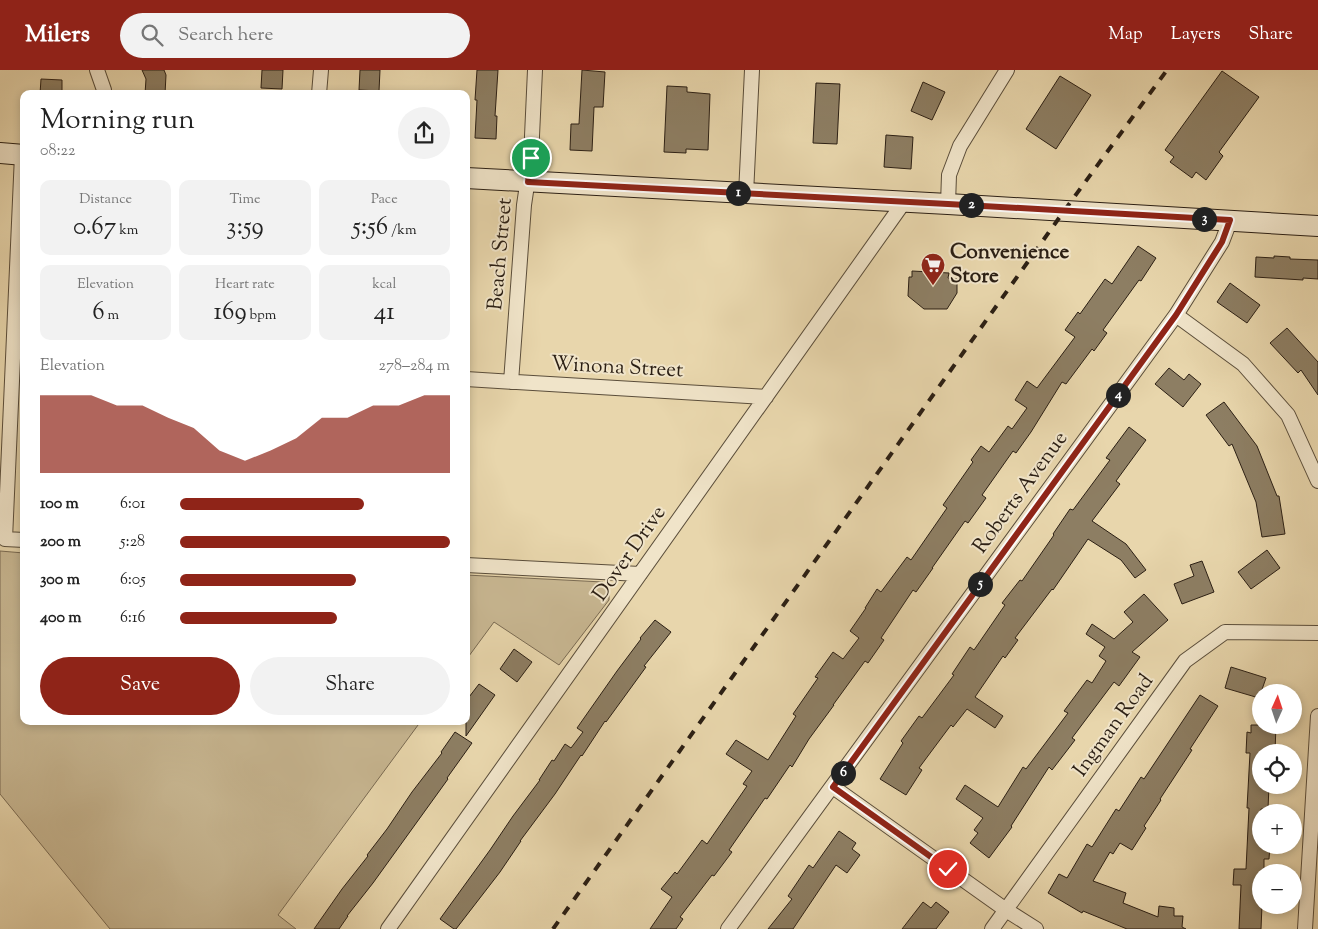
<!DOCTYPE html>
<html lang="en">
<head>
<meta charset="utf-8">
<style>
	:root { --surface:#fff; --page:#f2f2f2; --text:#222; --muted:#767676; --accent:#8f2418 }
	body { margin:0; font-family:"Sorts Mill Goudy",serif; background:var(--page); color:var(--text); height:100vh; display:flex; flex-direction:column; font-size:19px; white-space:nowrap }
	* { box-sizing:border-box; margin:0 }
	p { font-size:16px; color:var(--muted) }
	.icon { flex:none; width:28px; height:28px; fill:none; stroke:currentColor; stroke-width:2; stroke-linecap:round; stroke-linejoin:round }
	.map { position:relative; flex:1; overflow:hidden }
	.panel { position:absolute; left:20px; top:20px; width:450px; height:635px; display:flex; flex-direction:column; background:var(--surface); border-radius:10px; box-shadow:0 2px 8px #0003 }
	.panel>* { flex:none }
	.needle { width:32px; rotate:3deg }
	.fabs { position:absolute; left:1252px; top:614px; display:grid; gap:10px }
	.fabs a { display:grid; place-items:center; width:50px; height:50px; border-radius:50%; background:var(--surface); box-shadow:0 2px 8px #0003; font-size:25px }
	.pin { position:absolute; display:grid; place-items:center; width:42px; height:42px; color:#fff; margin:-21px; border:2px solid #fff; border-radius:50%; box-shadow:0 1px 5px #0007 }
	.km { position:absolute; width:25px; height:25px; margin:-12px; border-radius:50%; background:#222; color:#fff; font-size:14px; line-height:25px; text-align:center }
	.round { display:grid; place-items:center; flex:none; width:52px; height:52px; border-radius:26px; background:var(--page) }
	.headline { display:flex; align-items:center; justify-content:space-between; height:85px; padding:0 20px }
	h1 { font-size:28px; font-weight:600; line-height:38px }
	.stats { display:grid; grid-template-columns:repeat(3,1fr); gap:8px; height:85px; padding:5px 20px }
	.stats div { display:grid; align-content:center; border-radius:10px; background:var(--page); text-align:center }
	.stats b { font-size:25px; font-weight:600 }
	.stats small { font-size:14px; font-weight:400 }
	.stats p { font-size:14px }
	.chart { height:140px; padding:10px 20px }
	.chart p { display:flex; justify-content:space-between }
	.chart svg { width:100%; height:90px; margin-top:5px; fill:var(--accent); opacity:.7 }
	.action { display:flex; gap:10px; margin-top:auto; padding:10px 20px }
	.action a { flex:1; height:58px; border-radius:30px; background:var(--accent); color:#fff; font-size:20px; font-weight:600; line-height:58px; text-align:center }
	.action a+a { background:var(--page); color:var(--text) }
	ul { padding:0 20px; list-style:none; font-size:16px }
	li { display:grid; grid-template-columns:80px 60px 1fr; align-items:center; height:38px }
	li i { height:12px; border-radius:6px; background:var(--accent) }
	header { display:flex; align-items:center; gap:30px; box-sizing:border-box; height:70px; padding:0 25px; background:var(--accent); color:#fff }
	header strong { font-size:24px }
	nav { display:flex; gap:28px; margin-inline-start:auto; font-size:18px }
	.search { width:350px; height:45px; background:var(--page); display:flex; align-items:center; gap:12px; box-sizing:border-box; padding:0 18px; border-radius:28px; color:var(--muted); font-size:19px }
	.map>svg:first-child { display:block }
</style>
</head>
<body>
<header>
<strong>Milers</strong>
<div class="search"><svg class="icon" aria-label="search" viewBox="0 0 24 24"><circle cx="10" cy="10" r="6"/><path d="M15 15l6 6"/></svg>Search here</div>
<nav><a>Map</a><a>Layers</a><a>Share</a></nav>
</header>
<div class="map">
<svg width="1318" height="859" viewBox="0 0 1318 859">
	<rect width="100%" height="100%" fill="#e8d6ac"/>
	<filter id="stains"><feTurbulence type="fractalNoise" baseFrequency=".004" numOctaves="4"/><feColorMatrix values="0 0 0 0 .2 0 0 0 0 .09 0 0 0 0 .02 0 0 0 .5 -.17"/></filter>
	<radialGradient id="worn" r=".72"><stop offset=".6" stop-color="#630" stop-opacity="0"/><stop offset="1" stop-color="#630" stop-opacity=".3"/></radialGradient>
	<path fill="#c8b792" stroke="#7a6b53" d="M0,481L24,483V651H421L278,845L296,859H110L0,724Z
		M466,505L603,512L609,520V530L559,595L494,552L466,590Z"/>
	<path fill="#8d7e63" stroke="#2b1f14" d="M142,0H164L166,5L165,24H145L146,9Z
		M262,0H283L282,19L261,18Z
		M360,0H380L379,21L359,20Z
		M477,0H498L495,46H497L496,69L475,68L477,30H475Z
		M582,0L605,2L603,37H594L592,81L570,80L571,54H579Z
		M1222,1L1259,27L1219,82L1223,86L1206,110L1196,102L1192,108L1170,92L1174,87L1165,80Z
		M1060,6L1091,25L1056,79L1026,59Z
		M41,9L62,10V24H40Z
		M923,12L945,22L932,50L911,41Z
		M816,13L840,14L837,74L813,73Z
		M667,16L687,17V22L710,24L708,80L686,79V83L664,82Z
		M886,65L913,67L911,99L884,97Z
		M1138,176L1156,188L1141,211L1139,210L1103,260L1107,263L1094,281L1092,279L1066,314L1062,312L1031,362L1016,383L1013,381L982,425L986,428L968,453L965,451L932,498H933L916,522L913,520L881,568L884,570L868,593L865,591L833,635H834L809,669L792,697L790,695L767,729L765,728L729,780L732,782L714,806L712,805L680,847L683,849L676,859H650L672,827L661,819L675,802L677,804L702,770L707,774L747,716L743,714L752,701L726,684L736,670L768,690L796,646L793,644L818,608L815,607L833,582L843,589L859,568L850,561L866,538H865L877,519L881,522L907,487L911,490L947,438L943,435L973,392L971,390L981,376L989,382L1008,356L1012,359L1027,338L1015,330L1027,311L1037,318L1075,267L1065,260L1078,242L1080,244L1105,209L1112,214Z
		M1274,186L1290,187V189L1318,190V209L1303,208V210L1255,207L1256,187L1274,188Z
		M912,201L949,203L948,208L957,209V223L947,239H924L908,226L909,207H912Z
		M1230,213L1260,235L1247,253L1217,232Z
		M1287,258L1318,292V325L1301,300L1298,303L1270,273Z
		M1169,298L1184,310L1189,304L1201,314L1183,337L1155,314Z
		M1224,332L1257,376L1277,426H1279L1285,464L1262,467L1256,432L1232,374L1229,376L1206,345Z
		M1129,357L1146,370L1116,411L1120,414L1092,451L1126,474L1146,500L1135,508L1121,490L1088,469L1053,520L1052,519L1015,568L1018,570L1005,588L1003,586L975,627L1003,646L995,658L967,639L953,657L951,655L919,698L922,700L906,725L880,709L903,673L901,671L919,646L922,648L954,605L952,604L970,577L974,580L1005,535L1002,533L1020,510L1022,511L1054,465L1053,464L1070,439L1073,440L1110,390L1106,388Z
		M1267,480L1280,498L1251,519L1238,502Z
		M1202,491L1214,522L1182,534L1174,514L1194,506L1190,495Z
		M1144,524L1168,550L1132,582L1140,587L1119,616L1114,612L1072,668L1075,670L1052,700L1049,697L1011,756L1012,757L989,788L970,773L978,763L974,760L983,748L956,729L965,715L998,737L1023,697L1026,699L1068,643L1064,641L1087,610L1092,613L1106,591L1099,586L1105,577L1086,564L1092,554L1114,569L1133,552L1124,542Z
		M655,550L671,562L644,596L646,597L606,652L605,651L582,686L581,685L555,724L520,771H521L500,802L456,859H454L440,849L490,780L513,746L540,710H539L552,690L554,691L565,674L571,678L583,662L577,658L617,601L641,569L640,568Z
		M514,579L532,592L517,612L500,599Z
		M1231,597L1266,608L1259,628L1225,618Z
		M479,614L495,625L466,666V631Z
		M1200,625L1218,636L1190,679L1192,680L1160,729L1161,730L1144,756L1146,758L1132,780L1120,773L1113,784L1110,782L1093,811L1126,823L1123,833L1158,847L1159,836L1174,838V846H1183L1182,857L1186,859H1127L1083,841L1082,843L1048,823L1059,804L1067,808L1087,774L1092,777L1116,739L1119,741L1141,707L1144,709Z
		M1251,655H1276L1275,682H1261V715H1269L1268,739H1261V775H1270L1269,789H1264V802H1261L1262,835L1261,859H1239L1241,815H1233L1234,799H1246L1249,738H1247L1250,683H1246L1247,662L1251,663Z
		M455,662L472,673L447,708L448,709L373,813L347,846H348L339,859H314L342,819L368,786L367,785L387,759L412,722L442,683L441,682Z
		M839,761L856,773L852,779L860,785L847,803L836,795L793,859H768L792,829L788,826L809,795L813,798Z
		M923,832L931,838L936,832L949,842L936,859H902Z"/>
	<g fill="none" stroke-linecap="round" stroke-linejoin="round">
		<defs>
			<path id="street" d="M97,0L104,20V24
				M319,24L321,0
				M22,85L5,469L24,470
				M746,124L752,0
				M948,134L949,105L960,76L1007,0
				M1176,245L1243,294L1288,345L1318,411
				M466,309L766,327
				M511,312L524,135L531,88L535,0
				M466,495L640,504
				M833,717L1006,840L1036,859
				M388,859L904,132
				M728,859L1176,245L1222,172L1230,151
				M992,859L1185,591L1225,562L1318,563
				M1305,859L1318,646"/>
			<path id="secondary" d="M0,83L24,85
				M466,108L948,134L1318,156"/>
		</defs>
		<use href="#street" stroke="#5a4d3a" stroke-width="16"/>
		<use href="#secondary" stroke="#2b1f14" stroke-width="22"/>
		<use href="#street" stroke="#f0e4c9" stroke-width="14"/>
		<use href="#secondary" stroke="#f0e4c9" stroke-width="20"/>
		<path stroke="#2b1f14" stroke-width="4" stroke-dasharray="9 9" stroke-linecap="butt" d="M553,859L1064,141L1167,0"/>
	</g>
	<g fill="none" stroke-linecap="round" stroke-linejoin="round">
		<defs>
			<path id="route" d="M531,88L528,112L948,134L1230,150L1222,172L1176,245L833,717L948,799"/>
		</defs>
		<use href="#route" stroke="#fff" stroke-width="10"/>
		<use href="#route" stroke="#8f2418" stroke-width="6"/>
	</g>
	<defs>
		<symbol id="supermarket-pin" viewBox="-11 -11 22 30"><path d="M0 17L-7.5 6A9.5 9.5 0 1 1 7.5 6Z" fill="#8f2418" stroke="#f0e4c9"/><path d="M-6-5.5h2.5l.6 2H6L4.5 2H-2.5L-4.4-4H-6ZM-1.5 3.2a1.3 1.3 0 1 0 .1 0ZM3 3.2a1.3 1.3 0 1 0 .1 0Z" fill="#fff"/></symbol>
	</defs>
	<g fill-rule="evenodd">
		<use href="#supermarket-pin" x="919" y="181" width="28" height="38"/>
	</g>
	<g text-anchor="middle" dominant-baseline="central" stroke-width="4" stroke-linejoin="round" paint-order="stroke">
		<g font-size="21" font-weight="bold" fill="#2b1f14" stroke="#f0e4c9" text-anchor="start">
			<text x="950" y="183">Convenience<tspan x="950" dy="24">Store</tspan></text>
		</g>
		<g font-size="21" fill="#2b1f14" stroke="#f0e4c9">
			<text transform="translate(501 184) rotate(-85)">Beach Street</text>
			<text transform="translate(617 298) rotate(3)">Winona Street</text>
			<text transform="translate(1021 423) rotate(-54)">Roberts Avenue</text>
			<text transform="translate(630 484) rotate(-55)">Dover Drive</text>
			<text transform="translate(1114 656) rotate(-54)">Ingman Road</text>
		</g>
	</g>
	<rect width="100%" height="100%" filter="url(#stains)"/>
	<rect width="100%" height="100%" fill="url(#worn)"/>
</svg>
<div class="fabs">
<a><svg class="needle" viewBox="-14 -14 28 28"><path d="M0-13l5 13h-10z" fill="#e53935"/><path d="M0 13l5-13h-10z" fill="#767676"/></svg></a>
<a><svg class="icon" aria-label="locate" viewBox="0 0 24 24"><circle cx="12" cy="12" r="6"/><path d="M12 2v4M12 18v4M2 12h4M18 12h4"/></svg></a>
<a>+</a>
<a>−</a>
</div>
<div class="pin" style="left:531px;top:88px;background:#1e9e55"><svg class="icon" aria-label="arrive" viewBox="0 0 24 24"><path d="M6 21V4h12l-3 4 3 4H6"/></svg></div>
<div class="pin" style="left:948px;top:799px;background:#d93025"><svg class="icon" aria-label="check" viewBox="0 0 24 24"><path d="M5 12l5 5 9-10"/></svg></div>
<b class="km" style="left:738px;top:123px">1</b>
<b class="km" style="left:971px;top:135px">2</b>
<b class="km" style="left:1204px;top:149px">3</b>
<b class="km" style="left:1118px;top:325px">4</b>
<b class="km" style="left:980px;top:514px">5</b>
<b class="km" style="left:843px;top:703px">6</b>
<section class="panel">
<div class="headline"><div><h1>Morning run</h1><p>08:22</p></div><a class="round"><svg class="icon" aria-label="share" viewBox="0 0 24 24"><path d="M12 15V3M7 8l5-5 5 5M5 13v7h14v-7"/></svg></a></div>
<div class="stats">
<div><p>Distance</p><b>0.67<small> km</small></b></div>
<div><p>Time</p><b>3:59</b></div>
<div><p>Pace</p><b>5:56<small> /km</small></b></div>
</div>
<div class="stats">
<div><p>Elevation</p><b>6<small> m</small></b></div>
<div><p>Heart rate</p><b>169<small> bpm</small></b></div>
<div><p>kcal</p><b>41</b></div>
</div>
<div class="chart"><p><span>Elevation</span>278–284 m</p>
<svg viewBox="0 0 160 44" preserveAspectRatio="none"><path d="M0 44V6L10 6L20 6L30 11L40 11L50 17L60 22L70 33L80 38L90 33L100 27L110 17L120 17L130 11L140 11L150 6L160 6V44z"/></svg>
</div>
<ul>
<li><b>100 m</b>6:01<i style="width:68%"></i></li>
<li><b>200 m</b>5:28<i style="width:100%"></i></li>
<li><b>300 m</b>6:05<i style="width:65%"></i></li>
<li><b>400 m</b>6:16<i style="width:58%"></i></li>
</ul>
<div class="action"><a>Save</a><a>Share</a></div>
</section>
</div>
</body>
</html>
